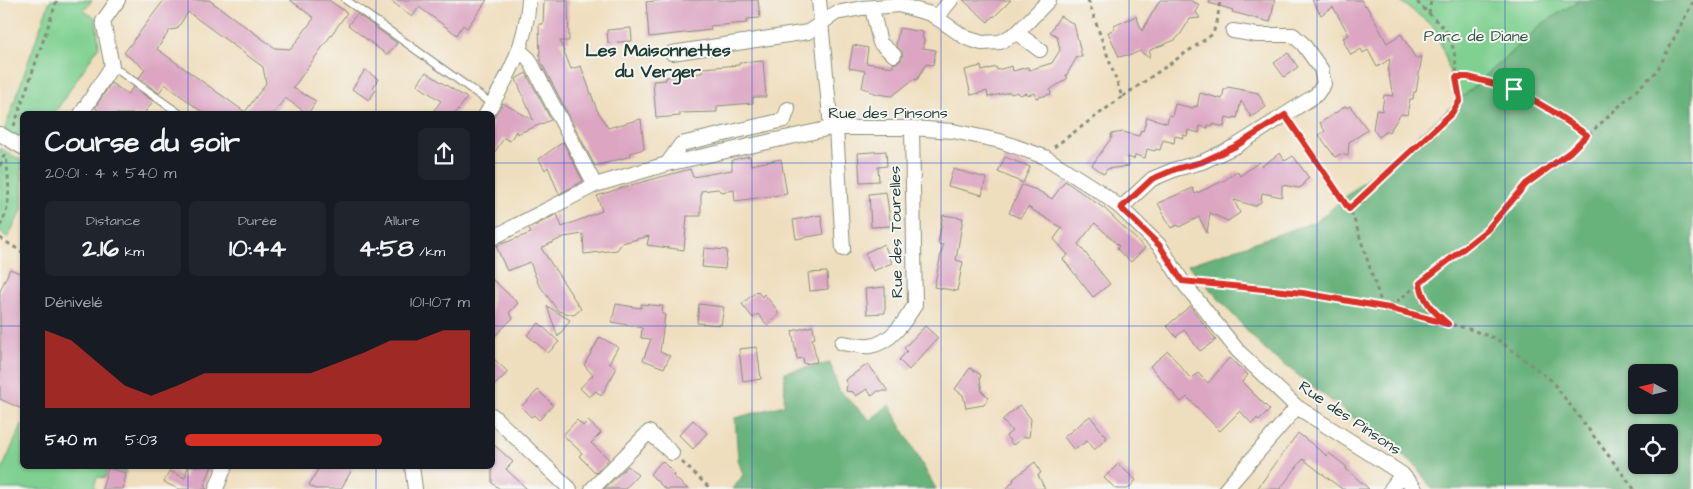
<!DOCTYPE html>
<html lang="fr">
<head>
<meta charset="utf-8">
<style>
	:root { --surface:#171b24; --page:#20242c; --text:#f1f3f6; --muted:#9ea1a6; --accent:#d93025 }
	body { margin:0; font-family:"Architects Daughter",sans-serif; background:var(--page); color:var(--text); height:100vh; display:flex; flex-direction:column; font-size:19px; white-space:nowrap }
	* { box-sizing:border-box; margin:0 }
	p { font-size:16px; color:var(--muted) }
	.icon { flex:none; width:28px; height:28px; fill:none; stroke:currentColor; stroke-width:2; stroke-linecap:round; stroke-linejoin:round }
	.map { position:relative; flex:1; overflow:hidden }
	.sheet { position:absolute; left:20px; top:111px; width:475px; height:358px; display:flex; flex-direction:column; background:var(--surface); border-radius:8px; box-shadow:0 1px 4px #0004 }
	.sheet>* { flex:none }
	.needle { width:32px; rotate:278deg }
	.buttons { position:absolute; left:1628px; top:364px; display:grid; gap:10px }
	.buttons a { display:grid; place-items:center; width:50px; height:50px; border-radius:8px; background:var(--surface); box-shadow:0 1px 4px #0004; font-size:25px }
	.pin { position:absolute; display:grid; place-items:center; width:42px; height:42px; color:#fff; margin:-21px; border-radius:10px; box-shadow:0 2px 8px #0006 }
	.round { display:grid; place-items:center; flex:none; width:52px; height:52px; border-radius:8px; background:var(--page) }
	.summary { display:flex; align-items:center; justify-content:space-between; height:85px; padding:0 25px }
	h1 { font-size:28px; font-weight:700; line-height:38px }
	.stats { display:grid; grid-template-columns:repeat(3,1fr); gap:8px; height:85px; padding:5px 25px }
	.stats div { display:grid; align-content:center; border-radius:8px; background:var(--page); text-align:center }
	.stats b { font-size:25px; font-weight:700 }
	.stats small { font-size:14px; font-weight:400 }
	.stats p { font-size:14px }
	.chart { height:140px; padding:10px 25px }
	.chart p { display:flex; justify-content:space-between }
	.chart svg { width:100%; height:90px; margin-top:5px; fill:var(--accent); opacity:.7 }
	ul { padding:0 25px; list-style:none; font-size:16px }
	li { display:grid; grid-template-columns:80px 60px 1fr; align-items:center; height:38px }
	li i { height:12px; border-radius:6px; background:var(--accent) }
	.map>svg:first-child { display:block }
</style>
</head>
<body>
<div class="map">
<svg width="1693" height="489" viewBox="0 0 1693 489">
	<rect width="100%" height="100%" fill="#f6f6f2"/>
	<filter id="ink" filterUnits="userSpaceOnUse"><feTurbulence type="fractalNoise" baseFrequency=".02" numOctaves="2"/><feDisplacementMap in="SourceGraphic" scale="10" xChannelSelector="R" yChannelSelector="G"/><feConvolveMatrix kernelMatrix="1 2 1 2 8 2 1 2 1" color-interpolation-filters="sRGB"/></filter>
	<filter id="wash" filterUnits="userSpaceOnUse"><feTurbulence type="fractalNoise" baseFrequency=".0096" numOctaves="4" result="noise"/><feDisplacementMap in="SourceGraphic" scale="20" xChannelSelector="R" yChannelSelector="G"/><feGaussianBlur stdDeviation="1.12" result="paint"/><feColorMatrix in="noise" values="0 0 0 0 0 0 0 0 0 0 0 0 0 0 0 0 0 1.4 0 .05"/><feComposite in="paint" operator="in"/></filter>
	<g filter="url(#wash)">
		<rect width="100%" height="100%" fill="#efdebd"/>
		<path fill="#7fd091" stroke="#4f8662" d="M50,0H92L84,11L96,18L99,46L54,114H22V144L3,134Z
			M1399,0H1580L1542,24L1457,102L1448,65L1435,28Z
			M0,148L22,161V210L8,237L0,233Z
			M22,424V466H127L126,473L108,468L105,478L97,477L94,488L97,489H0V474Z"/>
		<path fill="#67b27b" stroke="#437858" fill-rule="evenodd" d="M1580,0H1693V489H1432L1416,466L1264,349L1188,265L1317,221L1457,102L1542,24ZM1636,372H1669V405H1636ZM1636,432H1669V465H1636Z
			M830,363L839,390L870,420L889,405L936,489H733L743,475L738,459L735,418L784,405L785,372Z"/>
		<g id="blocks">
			<path fill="#dca6c2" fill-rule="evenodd" d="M164,0H209L275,48L291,49L314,18L290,0H329L347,13L293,88L316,101L308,114L285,98L273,114H205L165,84L159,93L139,78L145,69L124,53ZM188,12L263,67L266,83L245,112L157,49L170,30L177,29Z
				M390,0H487L467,28L463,25L457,35L419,7L412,17Z
				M544,0H568L569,41H560L571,69L581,66L597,110L608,128L641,119L644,149L630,153L631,156L595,166L540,60L539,24H543Z
				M663,0H758L760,18L747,19V23L710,26L711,30L649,37L646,2Z
				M963,0H1011L994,17L993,16L988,22Z
				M1160,0H1190L1200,5L1196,12L1200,18L1190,19L1180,35L1175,40L1150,50L1149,58L1140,51L1129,56L1127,55L1119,57L1108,32L1115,29L1114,26L1136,16L1142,31Z
				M1210,0H1275L1270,22L1232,12L1233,10L1209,3Z
				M1312,0H1361L1365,6L1366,5L1387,43L1401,34L1416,59L1422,56L1416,92H1414L1413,99H1410L1407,115L1401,114L1389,132L1387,131L1379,137L1373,129L1376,110L1382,111L1384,95L1393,96L1388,71L1390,59L1377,67L1368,50L1363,53L1361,49L1351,55L1344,42L1345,41L1343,38L1349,35L1333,7L1321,15Z
				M357,14L397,43L387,55L348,25Z
				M1060,16L1074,24L1082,57H1077L1066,76L1068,78L1050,90L1051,94L1036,98L1035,93L1027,95V93L1019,95L1018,92L1011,94L1010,92L988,97L987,91L971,95L965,70L981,66L982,71L996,67L997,70L1012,66L1013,71L1028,67L1029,70L1052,63L1060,50L1057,36L1050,32Z
				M631,28L632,41L608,43L607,30Z
				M899,28L923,32L922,38L924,39L923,48L936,50L933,65L926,64L917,80L914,79L892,96L877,94L869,91L870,90L862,88L865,71L849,68L853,45L868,48L866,63L893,67V64L900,61L903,56L902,52L896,45Z
				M1288,53L1298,67L1284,77L1274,63Z
				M763,61L766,97H753V103L717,106V112L680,113V116L656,118L653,81L666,80V77L702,73V68L739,65V63Z
				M365,70L378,79L373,88L376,90L369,100L352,89Z
				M426,72L444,84L467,98L455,114H431L441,101L417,85Z
				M526,73L551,120L517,134L516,131L510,141L504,138L492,156V121L503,103L533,120L516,79Z
				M111,83L128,94L133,87L153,101L144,114H104L95,108Z
				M1228,87L1258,93L1266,107L1251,117L1241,101L1237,118L1234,117L1233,119L1226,117L1224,127L1213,124L1212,126L1208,125V128L1200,126L1199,133L1188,130L1187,136L1183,135V138L1175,136L1174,143L1163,140L1160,150L1156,149L1155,151L1147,149L1145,158L1135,155L1134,159L1127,157L1129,166L1107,169L1104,174L1092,165L1112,137L1111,134L1123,132L1139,136L1141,130L1143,131L1147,117L1167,123L1169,115L1172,116L1175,104L1193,108L1194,106L1197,107L1200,93L1222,99L1224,90Z
				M1346,106L1347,108L1350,106L1368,130L1349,142L1348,156L1341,154L1335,157L1319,135L1325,131L1320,123Z
				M563,142L583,181L559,194L548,167L545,170L539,159Z
				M886,151L887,166L878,167L879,181L860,182L858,153Z
				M1280,153L1285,161L1293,156L1294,157L1309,178L1304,182V185L1299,188L1282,185V197L1262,193L1261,202L1255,206L1234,200L1240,213L1228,221L1210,213L1207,233L1199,217L1179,227L1178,225L1171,228L1158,203L1193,188L1195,194L1225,180L1237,171L1240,176L1259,162L1262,166Z
				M750,156L751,165L781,159L787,194L735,201L734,190L721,192L718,189L701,191V216H687L684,250L647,245L649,236L622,243L617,250L584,254L583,234L564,237L541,248L581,309L574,315L558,311L538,283L530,262L507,271L496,246L531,233L529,229L557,214L562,227L602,211L597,196L624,187L690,169L693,177L732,170V160Z
				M1005,157L1030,167L1023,183L998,172Z
				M953,169L986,178L982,195L948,186Z
				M1065,181L1105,209L1145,248L1131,262L1117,249L1119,246L1095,223L1078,244L1110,284L1093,297L1063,259L1068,255L1054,239L1062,228L1028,207L1020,218L1009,213L1022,185L1037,190L1052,199Z
				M886,192L891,226L871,227L869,194Z
				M821,215L824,234L796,239L793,220Z
				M943,215L963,218L956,260L963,262L957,291L934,287L943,245L938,244Z
				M884,244L892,263L873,271L865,253Z
				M704,248L727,250L725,269L702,267Z
				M10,269L22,274V409L0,399V291Z
				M827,272L828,289L810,291L808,273Z
				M492,279L518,303L509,313L513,318L492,339Z
				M885,287V313L867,314L865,289Z
				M757,291L762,297L764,294L778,311V316L767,325L758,314L753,318L742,304Z
				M616,304L641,308V304L663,306L662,314H665L660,352L670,356L664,368L643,360L651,339L641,338L642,328L612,322Z
				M699,304L724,307L721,325L697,323Z
				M547,306L570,320L558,337Z
				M1190,306L1216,340L1200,351L1184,330L1176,337L1167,326Z
				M539,323L559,342L548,353L527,335Z
				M813,326L815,338L812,339L817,362L804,364L803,358L797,359L792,331Z
				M925,326L938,338L909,370L899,360L907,351L904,348Z
				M600,337L618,347L609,363L617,368L601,396L596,391L589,397L580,388L593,375L584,365Z
				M757,347L761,379L743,382L739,349Z
				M1168,351L1191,379L1198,373L1208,383L1229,358L1248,375L1242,382L1270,410L1259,421L1257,418L1252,424L1240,411L1220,431L1187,397L1181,402L1150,366Z
				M492,357L508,372L492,388Z
				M868,364L888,391H878L872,396L867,389L856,396L853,392L846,391L847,384L845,380Z
				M970,368L981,375L980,378L982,392L989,397L984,405L966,408L963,395L955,389Z
				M538,390L553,405L539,420L534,415L531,417L521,407Z
				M1020,405L1031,419L1029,437H1024L1013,445L1006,436L1012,431L1002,420Z
				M1090,416L1107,438L1094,450L1087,441L1074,450L1064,437Z
				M577,420L583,426L588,421L601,433L591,443L609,459L596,473L579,456L582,453L563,435Z
				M693,420L707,433L693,449L679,435Z
				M1298,433L1327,456L1329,453L1347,467L1346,469L1369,489H1342L1303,459L1280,489H1257Z
				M492,443L513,462L506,469L527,489H500L492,483Z
				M662,461L675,474L673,476L688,489H665L650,474Z
				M1035,462L1041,473L1038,475L1045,489H1007V488L1014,481L1013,479Z
				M1118,464L1136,480L1128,489H1116L1104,478Z
				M188,466H212L204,486L207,489H178L164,482L169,471L185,478Z
				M320,466H354L341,489H316L309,485Z
				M628,466L638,475L625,489H604Z
				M108,468L126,473L123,489H102Z"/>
		</g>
	</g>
	<g filter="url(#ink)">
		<use href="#blocks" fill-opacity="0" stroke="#878e78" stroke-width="1"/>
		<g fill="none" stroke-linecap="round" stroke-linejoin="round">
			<defs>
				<path id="lane" d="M346,0L492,104
					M112,66L180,114"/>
				<path id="street" d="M819,0L831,128
					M872,8L880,43L894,55
					M937,17L951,0
					M1017,33L1040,50
					M519,50L529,59L595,185
					M672,53L808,32L836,13L862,8L899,5L931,14L966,38L982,43L1000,42L1017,33L1049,0
					M81,114L112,66L103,21L118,0
					M486,114C509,76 526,45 529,0
					M836,128L843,249
					M0,134L22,147
					M667,164L681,144L784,120L788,109
					M1121,208L1152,179L1176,169L1202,162L1236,146L1316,95L1324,84L1321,69L1303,44L1293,35H1257L1233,31
					M492,238L595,185L667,164L831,128H912L953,131L1000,141L1045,157L1100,192L1121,208L1160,246L1182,281L1238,351L1297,407L1402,474L1415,489
					M842,343C851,344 862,347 870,346C891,343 905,321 915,305L912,128
					M492,415L570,489
					M412,466L415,489
					M216,489L225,466
					M592,489L649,432L672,453
					M1226,489L1297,407
					M1391,489L1402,474"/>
			</defs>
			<use href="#lane" stroke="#878e78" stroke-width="9"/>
			<use href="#street" stroke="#878e78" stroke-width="16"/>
			<path stroke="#878e78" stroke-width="3" stroke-dasharray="4 4" stroke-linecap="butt" d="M1088,0L1122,97L1213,34L1216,23
				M1429,14L1431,0
				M1217,23L1220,0
				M1456,77C1473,77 1498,83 1513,89C1537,99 1566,120 1587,135
				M14,126L57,0
				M1293,126L1353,216L1383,308
				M1054,147L1122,97
				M0,166L5,153
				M1349,209L1452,113L1460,100L1454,50L1445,29L1415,0
				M0,226C13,204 8,179 6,154
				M0,238L22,252
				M1200,283L1303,293L1389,308L1469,329L1497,339L1551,380L1634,489
				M1420,283C1424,302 1432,311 1447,322
				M1390,307L1487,230L1526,184L1570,152L1657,71L1693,2
				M682,462L711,489"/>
			<use href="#lane" stroke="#fff" stroke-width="7"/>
			<use href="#street" stroke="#fff" stroke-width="14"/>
		</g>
	</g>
	<g fill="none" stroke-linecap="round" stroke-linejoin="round" filter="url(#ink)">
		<defs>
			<path id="route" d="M1456,77H1468L1514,89L1552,111L1587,135L1570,152L1526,184L1487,230L1420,283C1423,302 1434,312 1448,324L1389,308L1303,293L1182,281L1160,246L1121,208L1152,179L1176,169L1202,162L1236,146L1285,115L1349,209L1452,113L1460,100Z"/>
		</defs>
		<use href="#route" stroke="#fff" stroke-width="10"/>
		<use href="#route" stroke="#d93025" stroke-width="6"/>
	</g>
	<path fill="none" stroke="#1d4ed8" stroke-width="1" stroke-opacity="0.55" d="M188,0V114M376,0V114M564,0V489M752,0V489M941,0V489M1129,0V489M1317,0V489M1505,0V489M0,163H22M492,163H1693M0,326H22M492,326H1693M188,466V489M376,466V489"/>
	<g text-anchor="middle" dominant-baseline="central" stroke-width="4" stroke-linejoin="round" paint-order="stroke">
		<g font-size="16" fill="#325a47" stroke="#f6f6f2">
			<text x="1476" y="36">Parc de Diane</text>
		</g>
		<g font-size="16" fill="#1f3d34" stroke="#f6f6f2">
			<text x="888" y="113">Rue des Pinsons</text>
			<text transform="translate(896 232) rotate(-91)">Rue des Tourelles</text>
			<text transform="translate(1350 418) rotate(34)">Rue des Pinsons</text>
		</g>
		<g font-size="18" font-weight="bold" fill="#1f3d34" stroke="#f6f6f2">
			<text x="658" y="50">Les Maisonnettes<tspan x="658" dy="21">du Verger</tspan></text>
		</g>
	</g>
</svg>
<div class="buttons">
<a><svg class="needle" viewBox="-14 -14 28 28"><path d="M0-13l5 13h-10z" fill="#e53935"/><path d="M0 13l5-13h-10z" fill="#9ea1a6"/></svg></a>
<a><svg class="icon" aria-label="locate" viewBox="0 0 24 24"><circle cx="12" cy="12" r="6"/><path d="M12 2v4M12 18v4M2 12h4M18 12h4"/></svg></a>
</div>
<div class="pin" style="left:1514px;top:89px;background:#1e9e55"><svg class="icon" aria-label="arrive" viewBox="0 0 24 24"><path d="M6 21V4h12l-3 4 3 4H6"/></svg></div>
<section class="sheet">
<div class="summary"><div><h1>Course du soir</h1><p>20:01 · 4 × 540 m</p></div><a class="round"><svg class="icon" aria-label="share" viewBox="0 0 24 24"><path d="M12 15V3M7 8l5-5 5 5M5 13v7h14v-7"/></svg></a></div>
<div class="stats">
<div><p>Distance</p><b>2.16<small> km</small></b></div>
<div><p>Durée</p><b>10:44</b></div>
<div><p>Allure</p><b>4:58<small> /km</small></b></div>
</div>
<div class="chart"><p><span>Dénivelé</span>101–107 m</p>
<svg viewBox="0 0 160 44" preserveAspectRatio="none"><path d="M0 44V6L10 11L20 22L30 33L40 38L50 33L60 27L70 27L80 27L90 27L100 27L110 22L120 17L130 11L140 11L150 6L160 6V44z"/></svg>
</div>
<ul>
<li><b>540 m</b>5:03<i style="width:69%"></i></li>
</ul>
</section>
</div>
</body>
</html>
